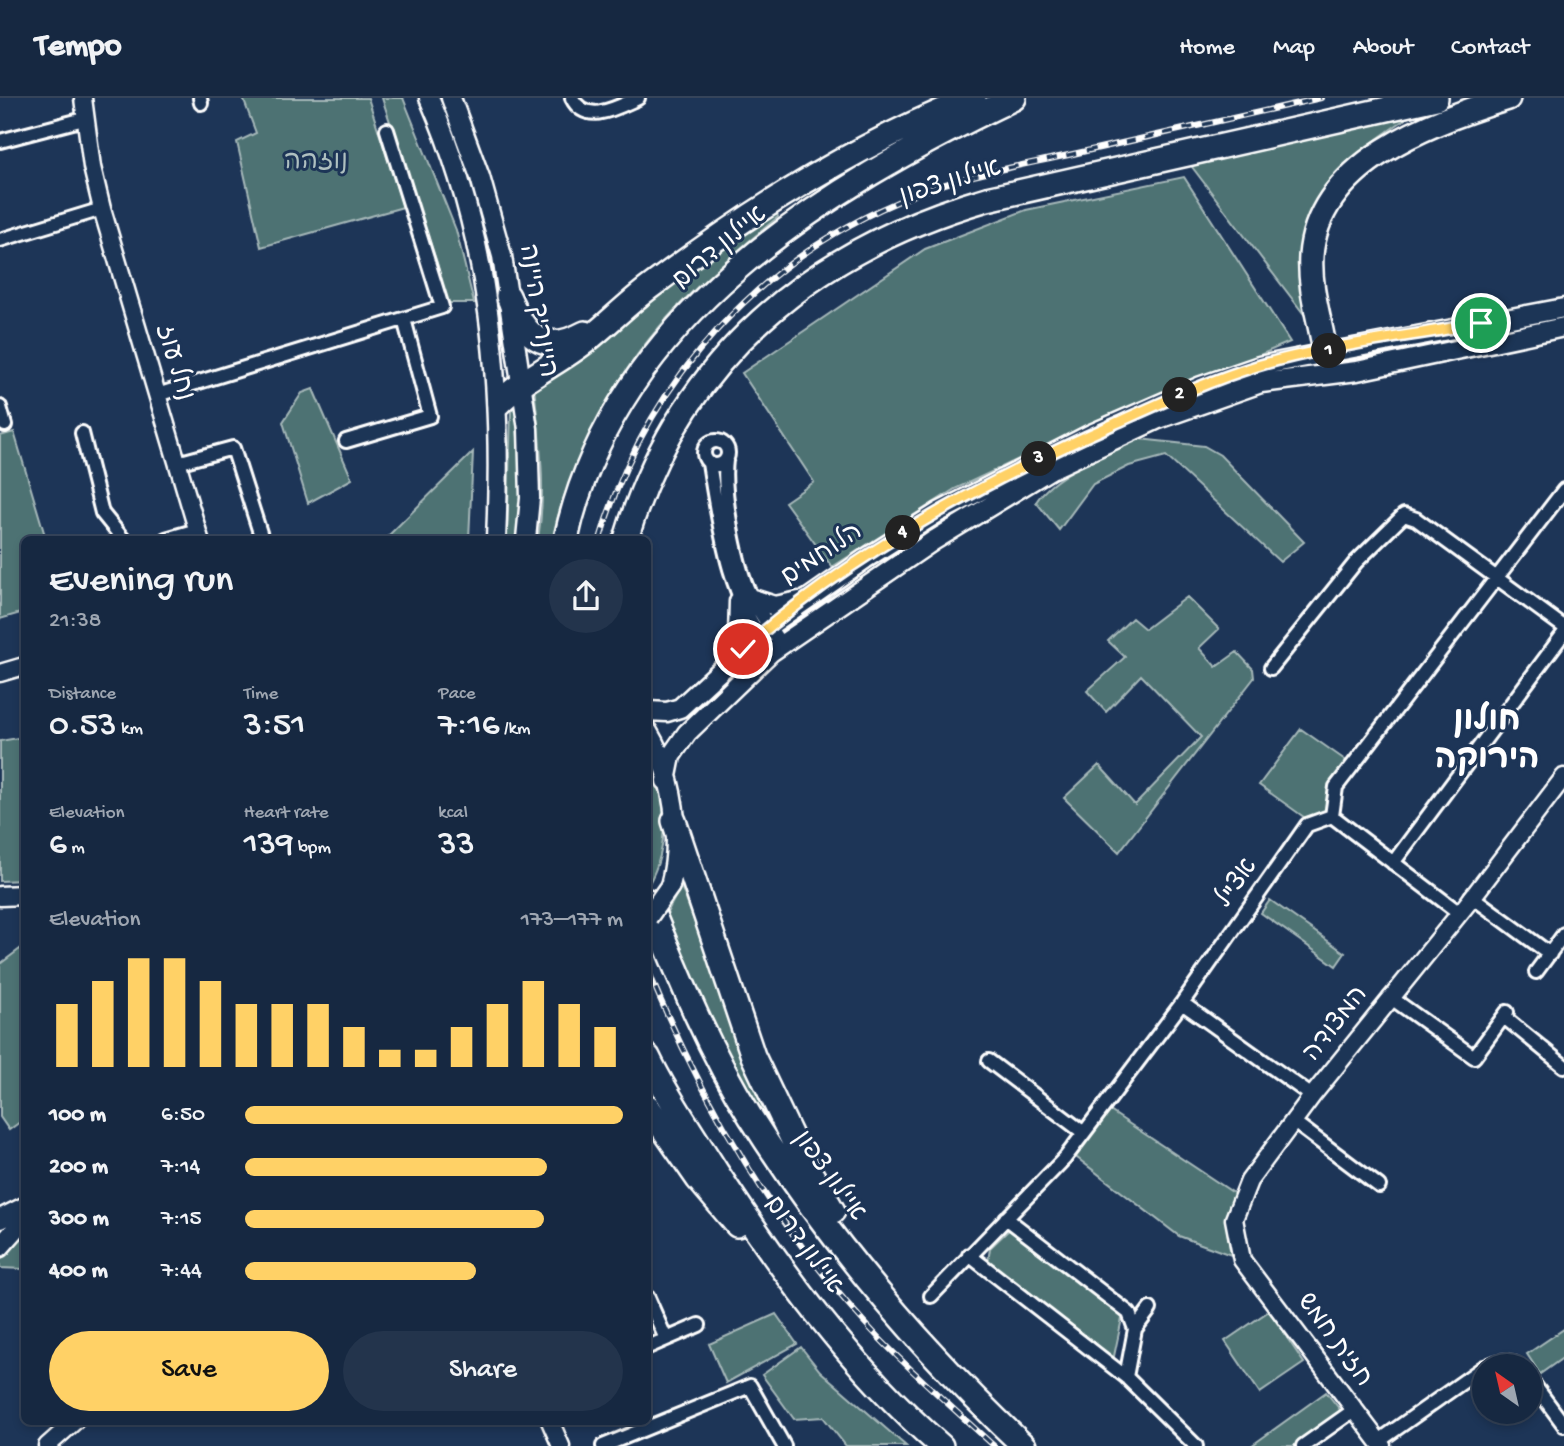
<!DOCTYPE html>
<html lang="en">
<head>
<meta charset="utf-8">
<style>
	:root { --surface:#162841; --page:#23344c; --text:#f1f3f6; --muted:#9ea6b1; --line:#35445a; --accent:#ffd166 }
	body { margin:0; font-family:"Gochi Hand","Playpen Sans Hebrew",sans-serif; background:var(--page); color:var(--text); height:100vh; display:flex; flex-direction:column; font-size:26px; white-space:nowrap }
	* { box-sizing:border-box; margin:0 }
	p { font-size:23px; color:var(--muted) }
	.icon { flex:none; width:38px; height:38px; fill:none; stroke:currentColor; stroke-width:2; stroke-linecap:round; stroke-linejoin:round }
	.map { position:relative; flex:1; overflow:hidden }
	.details { position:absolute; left:21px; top:438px; width:630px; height:889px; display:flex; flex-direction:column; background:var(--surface); border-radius:10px; box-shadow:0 4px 10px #0003,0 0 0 2px var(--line) }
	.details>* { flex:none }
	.needle { width:46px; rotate:326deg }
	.fabs { position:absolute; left:1472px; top:1256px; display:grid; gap:14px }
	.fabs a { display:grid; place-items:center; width:70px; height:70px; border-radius:50%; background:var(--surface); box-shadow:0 4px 10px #0003,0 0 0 2px var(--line); font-size:35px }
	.pin { position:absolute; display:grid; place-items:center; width:60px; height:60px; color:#fff; margin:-30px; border:4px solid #fff; border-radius:50%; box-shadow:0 2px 7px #0007 }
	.km { position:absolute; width:35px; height:35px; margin:-18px; border-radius:50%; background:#222; color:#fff; font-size:19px; line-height:35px; text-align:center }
	.round { display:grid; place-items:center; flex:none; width:74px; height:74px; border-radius:37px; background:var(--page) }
	.head { display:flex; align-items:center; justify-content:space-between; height:119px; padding:0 28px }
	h1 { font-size:38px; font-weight:600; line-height:52px }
	.metrics { display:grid; grid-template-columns:repeat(3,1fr); gap:10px; height:119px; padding:7px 28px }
	.metrics div { display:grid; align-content:center }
	.metrics b { font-size:35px; font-weight:600 }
	.metrics small { font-size:19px; font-weight:400 }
	.metrics p { font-size:19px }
	.chart { height:196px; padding:14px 28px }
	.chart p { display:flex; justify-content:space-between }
	.chart svg { width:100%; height:126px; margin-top:7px; stroke:var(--accent); stroke-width:6 }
	.cta { display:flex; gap:14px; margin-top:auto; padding:14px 28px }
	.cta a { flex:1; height:80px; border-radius:42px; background:var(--accent); color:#111; font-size:28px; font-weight:600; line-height:80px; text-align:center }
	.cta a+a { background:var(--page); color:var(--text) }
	ul { padding:0 28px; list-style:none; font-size:23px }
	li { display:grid; grid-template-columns:112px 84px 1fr; align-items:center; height:52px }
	li i { height:18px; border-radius:9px; background:var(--accent) }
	header { display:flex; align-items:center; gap:42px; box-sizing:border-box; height:98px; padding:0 35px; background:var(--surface); border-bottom:2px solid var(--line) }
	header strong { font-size:33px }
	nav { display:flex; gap:38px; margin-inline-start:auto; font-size:24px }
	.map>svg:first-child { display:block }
</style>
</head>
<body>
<header>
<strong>Tempo</strong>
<nav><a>Home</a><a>Map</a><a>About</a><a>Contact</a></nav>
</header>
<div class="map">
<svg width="1564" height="1348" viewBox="0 0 1564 1348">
	<rect width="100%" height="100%" fill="#1d3557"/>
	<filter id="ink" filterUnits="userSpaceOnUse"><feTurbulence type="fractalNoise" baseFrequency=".0143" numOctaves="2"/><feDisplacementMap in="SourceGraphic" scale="14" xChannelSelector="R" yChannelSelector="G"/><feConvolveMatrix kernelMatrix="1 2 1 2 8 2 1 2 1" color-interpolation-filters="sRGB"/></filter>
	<g filter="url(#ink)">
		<path fill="#4d7273" stroke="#a6b8b9" stroke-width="2" d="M243,0H368L403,109L261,149L237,44L256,35Z
			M382,0H403L456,132L474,205H447L437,165Z
			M1416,14C1330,71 1290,106 1303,215L1189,65Z
			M1184,79L1290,244L1044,349L955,391L832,469L785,404L814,384L742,275L925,151L1026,112Z
			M776,113L778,119C687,194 626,248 580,360C569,386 557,413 553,441H538C547,389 539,340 534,288L688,170Z
			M313,291L352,381L308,405L283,324L302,295Z
			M515,305L522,386L520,441H507L511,313Z
			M14,334L46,441H24V514L0,521V338Z
			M1139,341L1204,348L1220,357L1304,444L1280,464L1166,358L1129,368L1093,386L1059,432L1036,404C1053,376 1108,354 1139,341Z
			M473,354L469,441H385Z
			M1187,499L1219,531L1199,550L1216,569L1237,554L1253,571L1254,580L1119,754L1064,700L1099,667L1135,707L1201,639L1141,577L1106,614L1087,593L1125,559L1108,543L1132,520L1145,531Z
			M1301,631L1348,664L1328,715L1308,722L1259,687Z
			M24,639V782L0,783V643Z
			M648,647C665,691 673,744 648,787Z
			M681,788L750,972L788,1047L779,1051L743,999L660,828Z
			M1270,802L1345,855L1336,868L1261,815Z
			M24,848V1021L9,1032L0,1019V866Z
			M1107,1011L1235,1096L1226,1125L1231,1157L1179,1138L1072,1056Z
			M1015,1126L1124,1211L1113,1263L988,1164L990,1150Z
			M24,1135V1171L0,1170V1162Z
			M1269,1213L1304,1265L1260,1295L1225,1243Z
			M776,1216L797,1246L726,1285L709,1246Z
			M1564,1231V1259L1540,1276L1527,1256Z
			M801,1249L820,1273L906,1348H846L823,1319L794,1321L762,1277Z
			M1326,1294L1341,1313L1294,1348H1251Z"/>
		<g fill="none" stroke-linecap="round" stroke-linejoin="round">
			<defs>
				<path id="minor" d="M200,0L201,5
					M572,0C586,28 618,9 638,0
					M0,43L84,21
					M0,142L102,111
					M157,297L442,209L387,32
					M0,309L5,327
					M82,335L102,415L123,441
					M704 355a12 12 0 1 1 24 0a12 12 0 1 1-24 0Z
					M346,343L430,318L404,221
					M726,362C722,394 735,460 747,490C756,510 769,529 781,546
					M177,365L233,350L262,441
					M709,365C720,432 728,499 771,554
					M166,441L197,432
					M1271,570L1356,464L1404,417L1416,421L1564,529
					M1332,718L1336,689L1564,392
					M1332,718L1458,814
					M1393,765L1564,535
					M1471,798L1550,856
					M1536,874L1564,836
					M1390,899L1474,959L1507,914
					M1182,905L1312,998
					M1504,919L1564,968
					M989,963L1084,1035
					M1294,1024L1379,1088
					M1006,1120L1129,1215L1135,1231
					M969,1157L1126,1279L1196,1348
					M931,1198L1065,1060L1182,905L1307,727L1332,718
					M648,1200L666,1241
					M648,1249L699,1227
					M1485,1269C1497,1263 1507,1260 1519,1269
					M1126,1279L1135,1231L1150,1211
					M1530,1281L1564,1327
					M1379,1343L1484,1269
					M603,1348L750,1288L784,1348
					M1303,1348L1354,1312"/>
				<path id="tertiary" d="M83,0L92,69L102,111L200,441
					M0,575L24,568
					M550,1323L561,1348
					M47,1348L75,1323
					M1382,1348L1242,1162L1234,1121L1249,1083L1312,998L1468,805L1564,679"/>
				<path id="secondary" d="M429,0C491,142 503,288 496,441
					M451,0L480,79L502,158L528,331L530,400L526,441
					M753,501L775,508L799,503
					M728,560L738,538L739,503
					M648,613L667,614L680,610L769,528L865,461L939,414L1091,336L1201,288L1259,268L1564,210
					M648,634C674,677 683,740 670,788
					M666,683L671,658L687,635L771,554L933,443L1051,371L1156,322L1261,285L1357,273L1564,229
					M0,798L24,797
					M0,1121L24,1109
					M0,1149L24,1122"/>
				<path id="motorway" d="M508,198C525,238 542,258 585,235
					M1325,254C1320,221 1309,192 1311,158C1318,64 1433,23 1508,0
					M499,305C524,280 557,266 585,244C607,227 627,206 650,189C749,114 857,45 974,0
					M566,441C614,219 824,90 1014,0
					M626,441C679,262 812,151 987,101L1436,0
					M674,723L753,958L799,1055L833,1113
					M648,803C678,876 708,951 750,1018C826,1139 921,1251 1024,1348
					M648,959C667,999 693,1036 716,1073C781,1172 851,1270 941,1348
					M648,1009L698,1081L737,1127"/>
			</defs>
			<use href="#minor" stroke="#fff" stroke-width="18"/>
			<use href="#tertiary" stroke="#fff" stroke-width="21"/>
			<use href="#secondary" stroke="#fff" stroke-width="23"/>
			<use href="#motorway" stroke="#fff" stroke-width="28"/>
			<use href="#minor" stroke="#1d3557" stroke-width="12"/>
			<use href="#tertiary" stroke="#1d3557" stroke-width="16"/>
			<use href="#secondary" stroke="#1d3557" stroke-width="18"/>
			<use href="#motorway" stroke="#1d3557" stroke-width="23"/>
			<defs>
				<path id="rail" d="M600,441C646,283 761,157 914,97C964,77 1020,68 1073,56C1156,37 1238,19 1321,0
					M648,872C702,1004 779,1135 878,1239C915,1277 955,1312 994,1348"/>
			</defs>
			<use href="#rail" stroke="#fff" stroke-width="6"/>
			<use href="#rail" stroke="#1d3557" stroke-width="3.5" stroke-dasharray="10" stroke-linecap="butt"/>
			<defs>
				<path id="secondary-bridge" d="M648,819L670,788"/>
			</defs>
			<use href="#secondary-bridge" stroke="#fff" stroke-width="23" stroke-linecap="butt"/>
			<use href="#secondary-bridge" stroke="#1d3557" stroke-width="18"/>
		</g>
	</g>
	<g fill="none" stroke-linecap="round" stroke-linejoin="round" filter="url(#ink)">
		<defs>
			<path id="route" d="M743,551C851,456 983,384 1114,326C1161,305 1208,283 1257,268C1329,247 1407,239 1481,225"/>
		</defs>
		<use href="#route" stroke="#fff" stroke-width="14"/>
		<use href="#route" stroke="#ffd166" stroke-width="9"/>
	</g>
	<g text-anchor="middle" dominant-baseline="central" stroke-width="6" stroke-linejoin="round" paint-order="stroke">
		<g font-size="26" fill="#afc0c0" stroke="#1d3557">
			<text x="316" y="65">נוזהה</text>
		</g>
		<g font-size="26" fill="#fff" stroke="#1d3557">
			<text transform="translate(951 86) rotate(-17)">איילון צפון</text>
			<text transform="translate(721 151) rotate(-40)">איילון דרום</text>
			<text transform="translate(536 213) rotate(81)">היינריך היינה</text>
			<text transform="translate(173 265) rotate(73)">נחל עוז</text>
			<text transform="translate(823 458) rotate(-34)">הלוחמים</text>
			<text transform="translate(1238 786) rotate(-55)">אצ"ל</text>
			<text transform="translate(1337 927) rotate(-52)">המצודה</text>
			<text transform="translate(828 1079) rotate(54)">איילון צפון</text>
			<text transform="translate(802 1148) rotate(54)">איילון דרום</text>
			<text transform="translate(1333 1243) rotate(54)">חזית חמש</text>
		</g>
		<g font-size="33" font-weight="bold" fill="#fff" stroke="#1d3557">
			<text x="1487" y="625">חולון<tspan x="1487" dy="38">הירוקה</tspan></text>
		</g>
	</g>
</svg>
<div class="fabs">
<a><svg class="needle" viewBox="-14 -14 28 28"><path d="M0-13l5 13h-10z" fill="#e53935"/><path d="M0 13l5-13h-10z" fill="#9ea6b1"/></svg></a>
</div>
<div class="pin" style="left:1481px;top:225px;background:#1e9e55"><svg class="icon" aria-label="arrive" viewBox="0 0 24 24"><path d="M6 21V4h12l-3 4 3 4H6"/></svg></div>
<div class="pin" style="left:743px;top:551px;background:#d93025"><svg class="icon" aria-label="check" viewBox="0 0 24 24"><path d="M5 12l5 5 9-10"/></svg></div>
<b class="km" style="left:1329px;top:253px">1</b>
<b class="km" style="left:1180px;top:297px">2</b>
<b class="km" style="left:1039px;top:361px">3</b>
<b class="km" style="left:903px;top:435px">4</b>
<section class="details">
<div class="head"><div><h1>Evening run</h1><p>21:38</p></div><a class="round"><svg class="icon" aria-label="share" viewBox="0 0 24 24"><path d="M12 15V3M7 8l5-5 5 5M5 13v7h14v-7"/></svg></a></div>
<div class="metrics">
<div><p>Distance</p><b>0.53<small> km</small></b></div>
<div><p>Time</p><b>3:51</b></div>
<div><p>Pace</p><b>7:16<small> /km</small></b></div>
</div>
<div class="metrics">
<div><p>Elevation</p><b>6<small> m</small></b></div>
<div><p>Heart rate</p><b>139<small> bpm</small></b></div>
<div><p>kcal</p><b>33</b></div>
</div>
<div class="chart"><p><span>Elevation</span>173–177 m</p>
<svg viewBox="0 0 160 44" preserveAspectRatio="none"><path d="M5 44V22M15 44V14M25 44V6M35 44V6M45 44V14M55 44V22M65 44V22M75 44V22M85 44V30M95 44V38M105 44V38M115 44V30M125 44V22M135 44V14M145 44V22M155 44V30"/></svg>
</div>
<ul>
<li><b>100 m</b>6:50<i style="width:100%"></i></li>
<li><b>200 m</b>7:14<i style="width:80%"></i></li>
<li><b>300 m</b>7:15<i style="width:79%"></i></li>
<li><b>400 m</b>7:44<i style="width:61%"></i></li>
</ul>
<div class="cta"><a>Save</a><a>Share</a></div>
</section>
</div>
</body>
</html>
